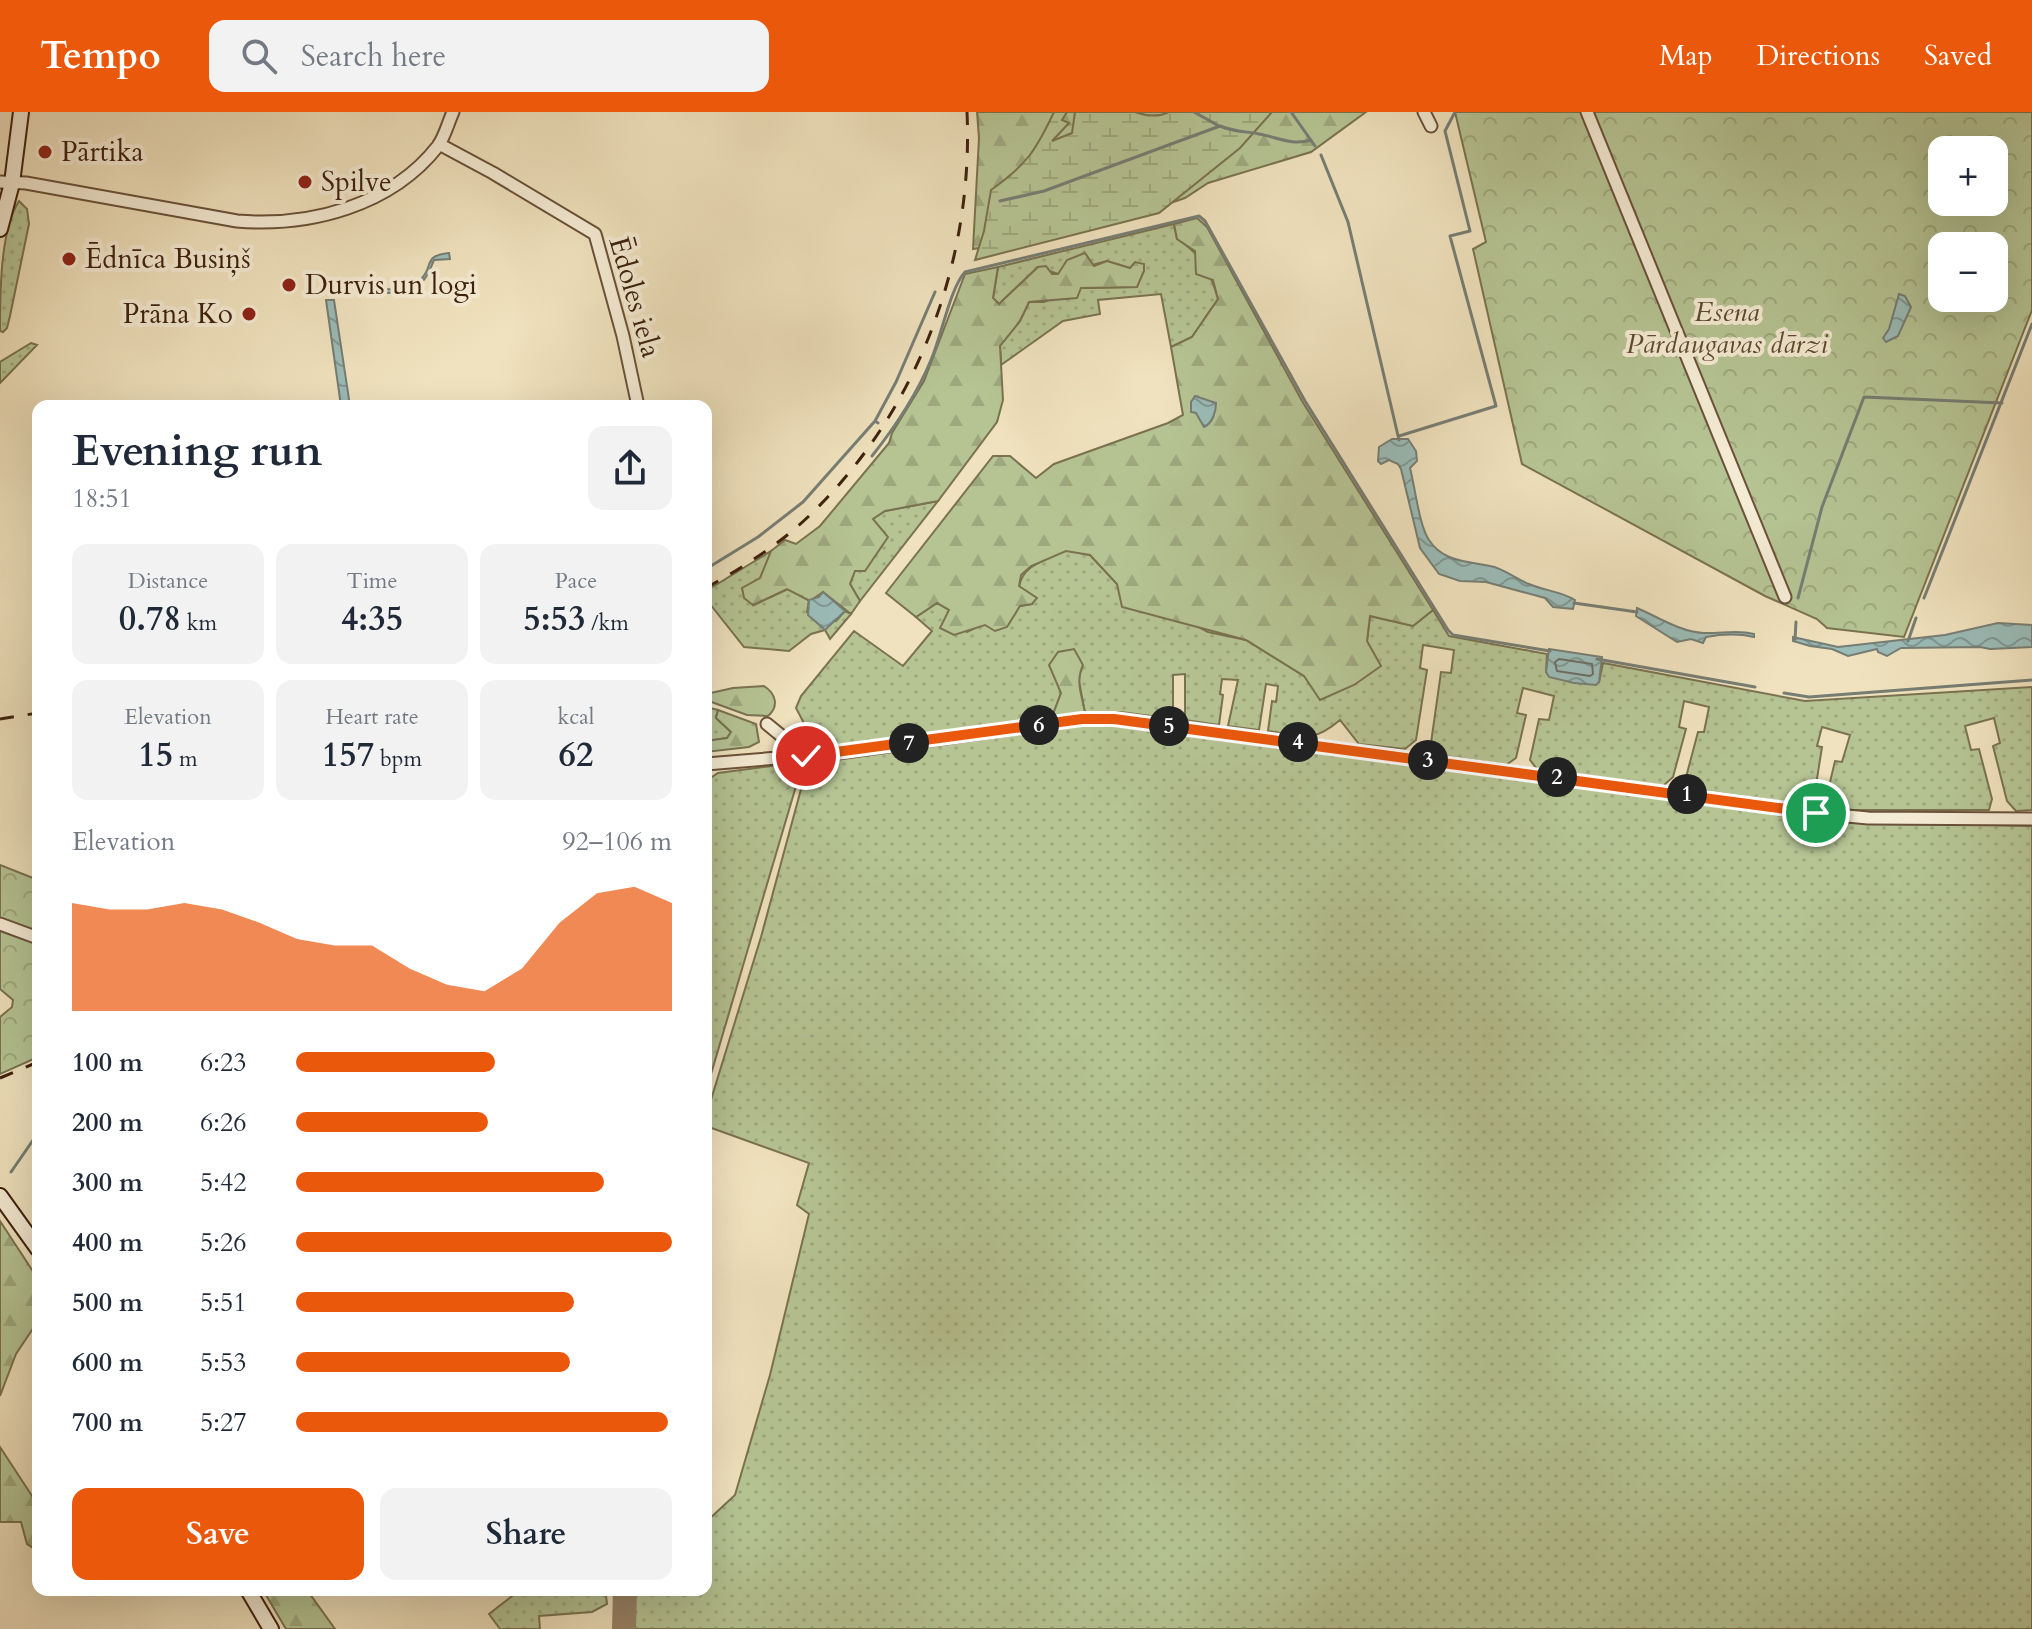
<!DOCTYPE html>
<html lang="en">
<head>
<meta charset="utf-8">
<style>
	:root { --surface:#fff; --page:#f2f2f3; --text:#1f2937; --muted:#747a83; --accent:#ea580c }
	body { margin:0; font-family:Cardo,serif; background:var(--page); color:var(--text); height:100vh; display:flex; flex-direction:column; font-size:30px; white-space:nowrap }
	* { box-sizing:border-box; margin:0 }
	p { font-size:26px; color:var(--muted) }
	.icon { flex:none; width:44px; height:44px; fill:none; stroke:currentColor; stroke-width:2; stroke-linecap:round; stroke-linejoin:round }
	.map { position:relative; flex:1; overflow:hidden }
	.sheet { position:absolute; left:32px; top:288px; width:680px; height:1196px; display:flex; flex-direction:column; background:var(--surface); border-radius:16px; box-shadow:0 8px 32px #0002 }
	.sheet>* { flex:none }
	.fabs { position:absolute; left:1928px; top:24px; display:grid; gap:16px }
	.fabs a { display:grid; place-items:center; width:80px; height:80px; border-radius:16px; background:var(--surface); box-shadow:0 8px 32px #0002; font-size:40px }
	.pin { position:absolute; display:grid; place-items:center; width:68px; height:68px; color:#fff; margin:-34px; border:4px solid #fff; border-radius:50%; box-shadow:0 2px 8px #0007 }
	.km { position:absolute; width:40px; height:40px; margin:-20px; border-radius:50%; background:#222; color:#fff; font-size:22px; line-height:40px; text-align:center }
	.round { display:grid; place-items:center; flex:none; width:84px; height:84px; border-radius:16px; background:var(--page) }
	.overview { display:flex; align-items:center; justify-content:space-between; height:136px; padding:0 40px }
	h1 { font-size:44px; font-weight:700; line-height:60px }
	.stats { display:grid; grid-template-columns:repeat(3,1fr); gap:12px; height:136px; padding:8px 40px }
	.stats div { display:grid; align-content:center; border-radius:16px; background:var(--page); text-align:center }
	.stats b { font-size:34px; font-weight:700 }
	.stats small { font-size:22px; font-weight:400 }
	.stats p { font-size:22px }
	.chart { height:224px; padding:16px 40px }
	.chart p { display:flex; justify-content:space-between }
	.chart svg { width:100%; height:144px; margin-top:8px; fill:var(--accent); opacity:.7 }
	.button { display:flex; gap:16px; margin-top:auto; padding:16px 40px }
	.button a { flex:1; height:92px; border-radius:16px; background:var(--accent); color:#fff; font-size:32px; font-weight:700; line-height:92px; text-align:center }
	.button a+a { background:var(--page); color:var(--text) }
	ul { padding:0 40px; list-style:none; font-size:26px }
	li { display:grid; grid-template-columns:128px 96px 1fr; align-items:center; height:60px }
	li i { height:20px; border-radius:10px; background:var(--accent) }
	header { display:flex; align-items:center; gap:48px; box-sizing:border-box; height:112px; padding:0 40px; background:var(--accent); color:#fff }
	header strong { font-size:38px }
	nav { display:flex; gap:44px; margin-inline-start:auto; font-size:28px }
	.search { width:560px; height:72px; background:var(--page); display:flex; align-items:center; gap:20px; box-sizing:border-box; padding:0 28px; border-radius:16px; color:var(--muted); font-size:30px }
	.map>svg:first-child { display:block }
</style>
</head>
<body>
<header>
<strong>Tempo</strong>
<div class="search"><svg class="icon" aria-label="search" viewBox="0 0 24 24"><circle cx="10" cy="10" r="6"/><path d="M15 15l6 6"/></svg>Search here</div>
<nav><a>Map</a><a>Directions</a><a>Saved</a></nav>
</header>
<div class="map">
<svg width="2032" height="1517" viewBox="0 0 2032 1517">
	<defs>
		<pattern id="grass-dots" width="8" height="8" patternUnits="userSpaceOnUse" patternTransform="scale(2)"><rect width="8" height="8" fill="#b6c494"/><path d="M2 2h.1M6 6h.1" fill="none" stroke="#9ea87e" stroke-width="1.8" stroke-linecap="round"/></pattern>
		<pattern id="forest-firs" width="22" height="20" patternUnits="userSpaceOnUse" patternTransform="scale(2)"><rect width="22" height="20" fill="#b6c494"/><path d="M5 1l3.5 6h-7zM16 11l3.5 6h-7z" fill="#9ea87e"/></pattern>
		<pattern id="wetland-marsh" width="20" height="14" patternUnits="userSpaceOnUse" patternTransform="scale(2)"><rect width="20" height="14" fill="#b6c494"/><path d="M1 5h8M5 5V1M11 12h8M15 12V8" fill="none" stroke="#9ea87e"/></pattern>
		<pattern id="park-crowns" width="20" height="18" patternUnits="userSpaceOnUse" patternTransform="scale(2)"><rect width="20" height="18" fill="#b6c494"/><path d="M2 6a3 3 0 1 1 6 0M12 15a3 3 0 1 1 6 0" fill="none" stroke="#9ea87e"/></pattern>
		<pattern id="water-waves" width="16" height="10" patternUnits="userSpaceOnUse" patternTransform="scale(2)"><rect width="16" height="10" fill="#9bbcb8"/><path d="M0 5q4-4 8 0t8 0" fill="none" stroke="#809894"/></pattern>
	</defs>
	<rect width="100%" height="100%" fill="#f0e2be"/>
	<filter id="stains"><feTurbulence type="fractalNoise" baseFrequency=".0025" numOctaves="4"/><feColorMatrix values="0 0 0 0 .2 0 0 0 0 .09 0 0 0 0 .02 0 0 0 .5 -.17"/></filter>
	<radialGradient id="worn" r=".72"><stop offset=".6" stop-color="#630" stop-opacity="0"/><stop offset="1" stop-color="#630" stop-opacity=".3"/></radialGradient>
	<path fill="url(#grass-dots)" stroke="#7a7250" stroke-width="2" d="M19,89L27,97L29,112L10,204L7,216L3,220L0,219C0,182 0,118 19,89Z
		M1174,112L1177,127C1202,143 1210,159 1218,187L1192,225L1171,235L1161,182L1098,188L1100,202L1063,209L1001,253L1000,234L1020,209L1029,190H1044L1081,176L1136,175L1130,156L1107,149L1058,162L1038,155L999,192L993,186L998,155Z
		M31,231L37,233L0,271V250Z
		M938,389L860,489L850,472L872,407L885,399Z
		M1066,438L1090,443L1117,472L1208,520L1246,528L1304,564L1367,529L1370,504L1413,514L1433,498L1449,524L1547,542L1546,560L1599,570L1603,551L1805,589L2032,575V698L2016,699L2007,689L1993,634L2000,631L1994,606L1965,614L1971,638L1979,637L1992,687L1989,698H1832L1826,687L1835,649L1842,650L1850,623L1822,615L1817,634L1822,635L1814,686L1805,693L1693,677L1685,669L1698,620H1704L1709,595L1684,589L1679,615L1686,617L1673,665L1663,674L1537,657L1530,648L1539,607L1549,608L1554,584L1523,576L1517,601L1526,603L1516,646L1506,653L1440,643L1431,631L1441,560L1451,561L1454,538L1423,533L1420,556L1427,558L1416,628L1405,637L1359,632L1340,608C1312,632 1302,624 1268,619L1272,589L1276,590L1278,574L1266,572L1259,618L1228,614L1238,568L1222,567L1220,582L1223,583L1219,613L1185,608V562L1173,563V607L1121,600L1085,601L1078,564L1055,563L1061,581L1052,605L837,634L808,619L796,596L801,584L854,519L903,554L932,519L916,505L937,491L949,498L967,520L1020,494L1032,492L1019,475C1023,451 1047,449 1066,438Z
		M771,439L754,493L788,477L809,488L807,500L836,509L845,499L851,502L830,527L825,518L811,522L789,539L744,535L706,487V479Z
		M706,595L718,598L716,606L731,620L727,626L706,629Z
		M1084,612L1120,613L1681,686L1745,696L1799,708L2032,714V1517H632V1478H706V1410L735,1383L770,1263L809,1102L797,1093L809,1051L706,1014V1004L761,825L807,655L810,651L819,649Z
		M795,651L800,656L799,664L706,979V669L718,661Z
		M520,1478H600L606,1484L607,1492L592,1500L539,1504L540,1517H500L489,1502Z"/>
	<path fill="url(#forest-firs)" stroke="#7a7250" stroke-width="2" d="M977,0H1366L1311,40L1208,71L1185,86L1097,116L973,137L979,26Z
		M1197,106L1207,115L1302,289L1433,498L1413,514L1370,504L1367,529L1381,554L1354,573L1320,588L1304,564L1246,528L1122,495L1117,472L1090,443L1066,439L1031,454L1021,463L1019,474L1037,486L1032,492L1020,494L1007,515L995,519L985,513L954,523L940,516L949,498L937,491L916,505L886,481L993,344H1010L1036,366L1054,352L1168,311L1183,303L1171,235L1192,225L1218,187L1213,168L1196,162L1195,139L1177,127L1174,112Z
		M1085,141L1094,154L1107,149L1130,156L1135,150L1144,152V159L1137,175L1081,176L1077,186L1029,190L1020,209L1000,234L1003,288L997,310L938,389L885,399L873,407L888,425L865,459H855L850,472L860,489L851,502L823,480L810,489L787,477L753,493L744,486L742,476L760,466L771,439L785,428L796,432L820,414L889,331L892,321L924,269L965,162L998,155L993,186L999,192L1038,155L1046,154L1052,162H1058L1067,148Z
		M1074,537L1083,553C1075,571 1082,582 1085,601L1052,605L1061,581L1049,553L1058,540Z
		M764,574C775,581 780,594 768,604L747,603L706,588V582L733,576Z
		M718,598L756,612L759,630L749,635L706,640V629L727,626L731,620L716,606Z
		M0,1109L38,1167V1209L16,1242L0,1284Z
		M0,1335L38,1393V1439L27,1432L21,1410H0Z
		M263,1478H307L335,1517H286Z"/>
	<path fill="url(#wetland-marsh)" stroke="#7a7250" stroke-width="2" d="M1054,0H1067L1062,8L1069,11L1052,29L1072,21L1075,0H1135C1146,4 1159,5 1169,0H1272L1240,36L1159,101L975,148L984,119L991,78C1027,52 1035,40 1054,0Z"/>
	<path fill="url(#park-crowns)" stroke="#7a7250" stroke-width="2" fill-rule="evenodd" d="M1455,0H2032V198L1904,525L1827,516L1817,507L1765,484L1522,352L1473,137L1486,130ZM1942,38H1994V90H1942ZM1942,134H1994V186H1942Z
		M0,753L38,768V945L0,962V905L12,895L13,888L0,877Z"/>
	<path fill="url(#water-waves)" stroke="#767e74" stroke-width="2" d="M449,141L450,147L434,148C431,156 427,166 421,171C406,183 376,182 358,181V176C376,177 405,181 420,168C435,155 421,144 449,141Z
		M1899,182L1905,184L1911,195L1898,224L1886,230L1883,226L1889,217Z
		M326,188H334L350,294H341Z
		M1195,284L1216,291C1216,299 1213,311 1204,315L1196,301L1191,300V290Z
		M1392,327H1408L1416,339L1417,349L1410,356C1415,375 1419,413 1429,428C1443,450 1467,449 1490,454C1503,456 1516,467 1529,472C1545,479 1560,479 1575,488L1573,497L1553,495L1545,486L1486,470L1460,469L1439,462L1420,436L1401,357L1398,352L1389,348L1381,352L1378,349L1379,335Z
		M823,480L845,499L825,518L808,503L809,488L819,485Z
		M1637,496C1658,505 1681,520 1703,521C1721,522 1736,517 1754,522V525C1737,521 1723,522 1706,525L1703,531L1691,527L1677,530L1636,504Z
		M1998,511L2032,513V535L1990,537L1980,535L1901,536L1887,544L1878,540L1877,537L1848,544L1832,537L1810,534L1793,529V525L1838,535L1945,523Z
		M1549,537L1602,545L1599,570L1596,573L1574,571L1549,565L1546,560Z"/>
	<g fill="none" stroke-linecap="round" stroke-linejoin="round">
		<path stroke="#6c6e62" stroke-width="2" d="M1559,547L1592,552L1593,562L1590,564L1557,559L1555,550Z"/>
		<path stroke="#767e74" stroke-width="3" d="M1194,0L1219,14
			M1291,0L1315,34
			M1321,43L1348,110L1399,328
			M1000,89L1044,79L1220,14C1234,20 1244,19 1259,22C1277,25 1292,34 1311,28
			M878,311L875,309L896,270L935,180
			M1399,324L1496,294L1450,124L1470,119L1445,19L1455,0
			M872,344C895,315 917,282 931,248C941,226 950,176 965,160L1199,104L1205,109L1305,289L1448,518L1453,523L1550,539
			M706,457L758,425L803,390L875,309
			M1798,486L1822,395L1864,285L2002,291
			M1924,486L2032,212
			M1574,491L1637,500
			M1795,527L1796,510
			M1908,529L1916,506
			M1597,547L1755,575
			M1784,581L1809,585L2032,568
			M11,1060L38,1021"/>
		<path stroke="#978266" stroke-width="24" d="M624,1517L625,1478"/>
		<defs>
			<path id="street" d="M1424,0L1431,14
				M1587,0L1785,485
				M439,32L493,61L595,122L623,224L638,294
				M0,70L26,71L237,109C310,115 391,94 438,34C445,24 448,11 453,0
				M767,612L806,644
				M706,652L838,641L1082,607H1114L1816,701L1868,706L2032,707
				M0,812L38,826"/>
			<path id="secondary" d="M0,117L12,71L21,0
				M0,1084L38,1137
				M248,1478L271,1517"/>
		</defs>
		<use href="#street" stroke="#6a5139" stroke-width="15"/>
		<use href="#secondary" stroke="#3e210d" stroke-width="18"/>
		<use href="#street" stroke="#f5ecd5" stroke-width="11"/>
		<use href="#secondary" stroke="#f5ecd5" stroke-width="14"/>
		<path stroke="#3e210d" stroke-width="3" stroke-dasharray="14 14" stroke-linecap="butt" d="M706,476C738,458 769,439 797,415C913,312 974,154 967,0
			M0,607L38,601
			M0,966L38,950"/>
	</g>
	<g fill="none" stroke-linecap="round" stroke-linejoin="round">
		<defs>
			<path id="route" d="M806,644L1082,607H1114L1816,701"/>
		</defs>
		<use href="#route" stroke="#fff" stroke-width="16"/>
		<use href="#route" stroke="#ea580c" stroke-width="10"/>
	</g>
	<g fill="#8f2418" stroke="#f5ecd5" stroke-width="3">
		<circle cx="45" cy="40" r="8"/>
		<circle cx="305" cy="70" r="8"/>
		<circle cx="69" cy="147" r="8"/>
		<circle cx="289" cy="173" r="8"/>
		<circle cx="249" cy="202" r="8"/>
	</g>
	<g text-anchor="middle" dominant-baseline="central" stroke-width="8" stroke-linejoin="round" paint-order="stroke">
		<g font-size="28" fill="#3e210d" stroke="#f5ecd5" text-anchor="start">
			<text x="61" y="40">Pārtika</text>
			<text x="321" y="70">Spilve</text>
			<text x="85" y="147">Ēdnīca Busiņš</text>
			<text x="305" y="173">Durvis un logi</text>
			<text x="233" y="202" text-anchor="end">Prāna Ko</text>
		</g>
		<g font-size="28" fill="#3e210d" stroke="#f5ecd5">
			<text transform="translate(635 185) rotate(74)">Ēdoles iela</text>
		</g>
		<g font-size="28" font-style="italic" fill="#5c4a2f" stroke="#f5ecd5">
			<text x="1727" y="200">Esena<tspan x="1727" dy="32">Pārdaugavas dārzi</tspan></text>
		</g>
	</g>
	<rect width="100%" height="100%" filter="url(#stains)"/>
	<rect width="100%" height="100%" fill="url(#worn)"/>
</svg>
<div class="fabs">
<a>+</a>
<a>−</a>
</div>
<div class="pin" style="left:1816px;top:701px;background:#1e9e55"><svg class="icon" aria-label="arrive" viewBox="0 0 24 24"><path d="M6 21V4h12l-3 4 3 4H6"/></svg></div>
<div class="pin" style="left:806px;top:644px;background:#d93025"><svg class="icon" aria-label="check" viewBox="0 0 24 24"><path d="M5 12l5 5 9-10"/></svg></div>
<b class="km" style="left:1687px;top:682px">1</b>
<b class="km" style="left:1557px;top:665px">2</b>
<b class="km" style="left:1428px;top:648px">3</b>
<b class="km" style="left:1298px;top:630px">4</b>
<b class="km" style="left:1169px;top:614px">5</b>
<b class="km" style="left:1039px;top:613px">6</b>
<b class="km" style="left:909px;top:631px">7</b>
<section class="sheet">
<div class="overview"><div><h1>Evening run</h1><p>18:51</p></div><a class="round"><svg class="icon" aria-label="share" viewBox="0 0 24 24"><path d="M12 15V3M7 8l5-5 5 5M5 13v7h14v-7"/></svg></a></div>
<div class="stats">
<div><p>Distance</p><b>0.78<small> km</small></b></div>
<div><p>Time</p><b>4:35</b></div>
<div><p>Pace</p><b>5:53<small> /km</small></b></div>
</div>
<div class="stats">
<div><p>Elevation</p><b>15<small> m</small></b></div>
<div><p>Heart rate</p><b>157<small> bpm</small></b></div>
<div><p>kcal</p><b>62</b></div>
</div>
<div class="chart"><p><span>Elevation</span>92–106 m</p>
<svg viewBox="0 0 160 44" preserveAspectRatio="none"><path d="M0 44V11L10 13L20 13L30 11L40 13L50 17L60 22L70 24L80 24L90 31L100 36L110 38L120 31L130 17L140 8L150 6L160 11V44z"/></svg>
</div>
<ul>
<li><b>100 m</b>6:23<i style="width:53%"></i></li>
<li><b>200 m</b>6:26<i style="width:51%"></i></li>
<li><b>300 m</b>5:42<i style="width:82%"></i></li>
<li><b>400 m</b>5:26<i style="width:100%"></i></li>
<li><b>500 m</b>5:51<i style="width:74%"></i></li>
<li><b>600 m</b>5:53<i style="width:73%"></i></li>
<li><b>700 m</b>5:27<i style="width:99%"></i></li>
</ul>
<div class="button"><a>Save</a><a>Share</a></div>
</section>
</div>
</body>
</html>
